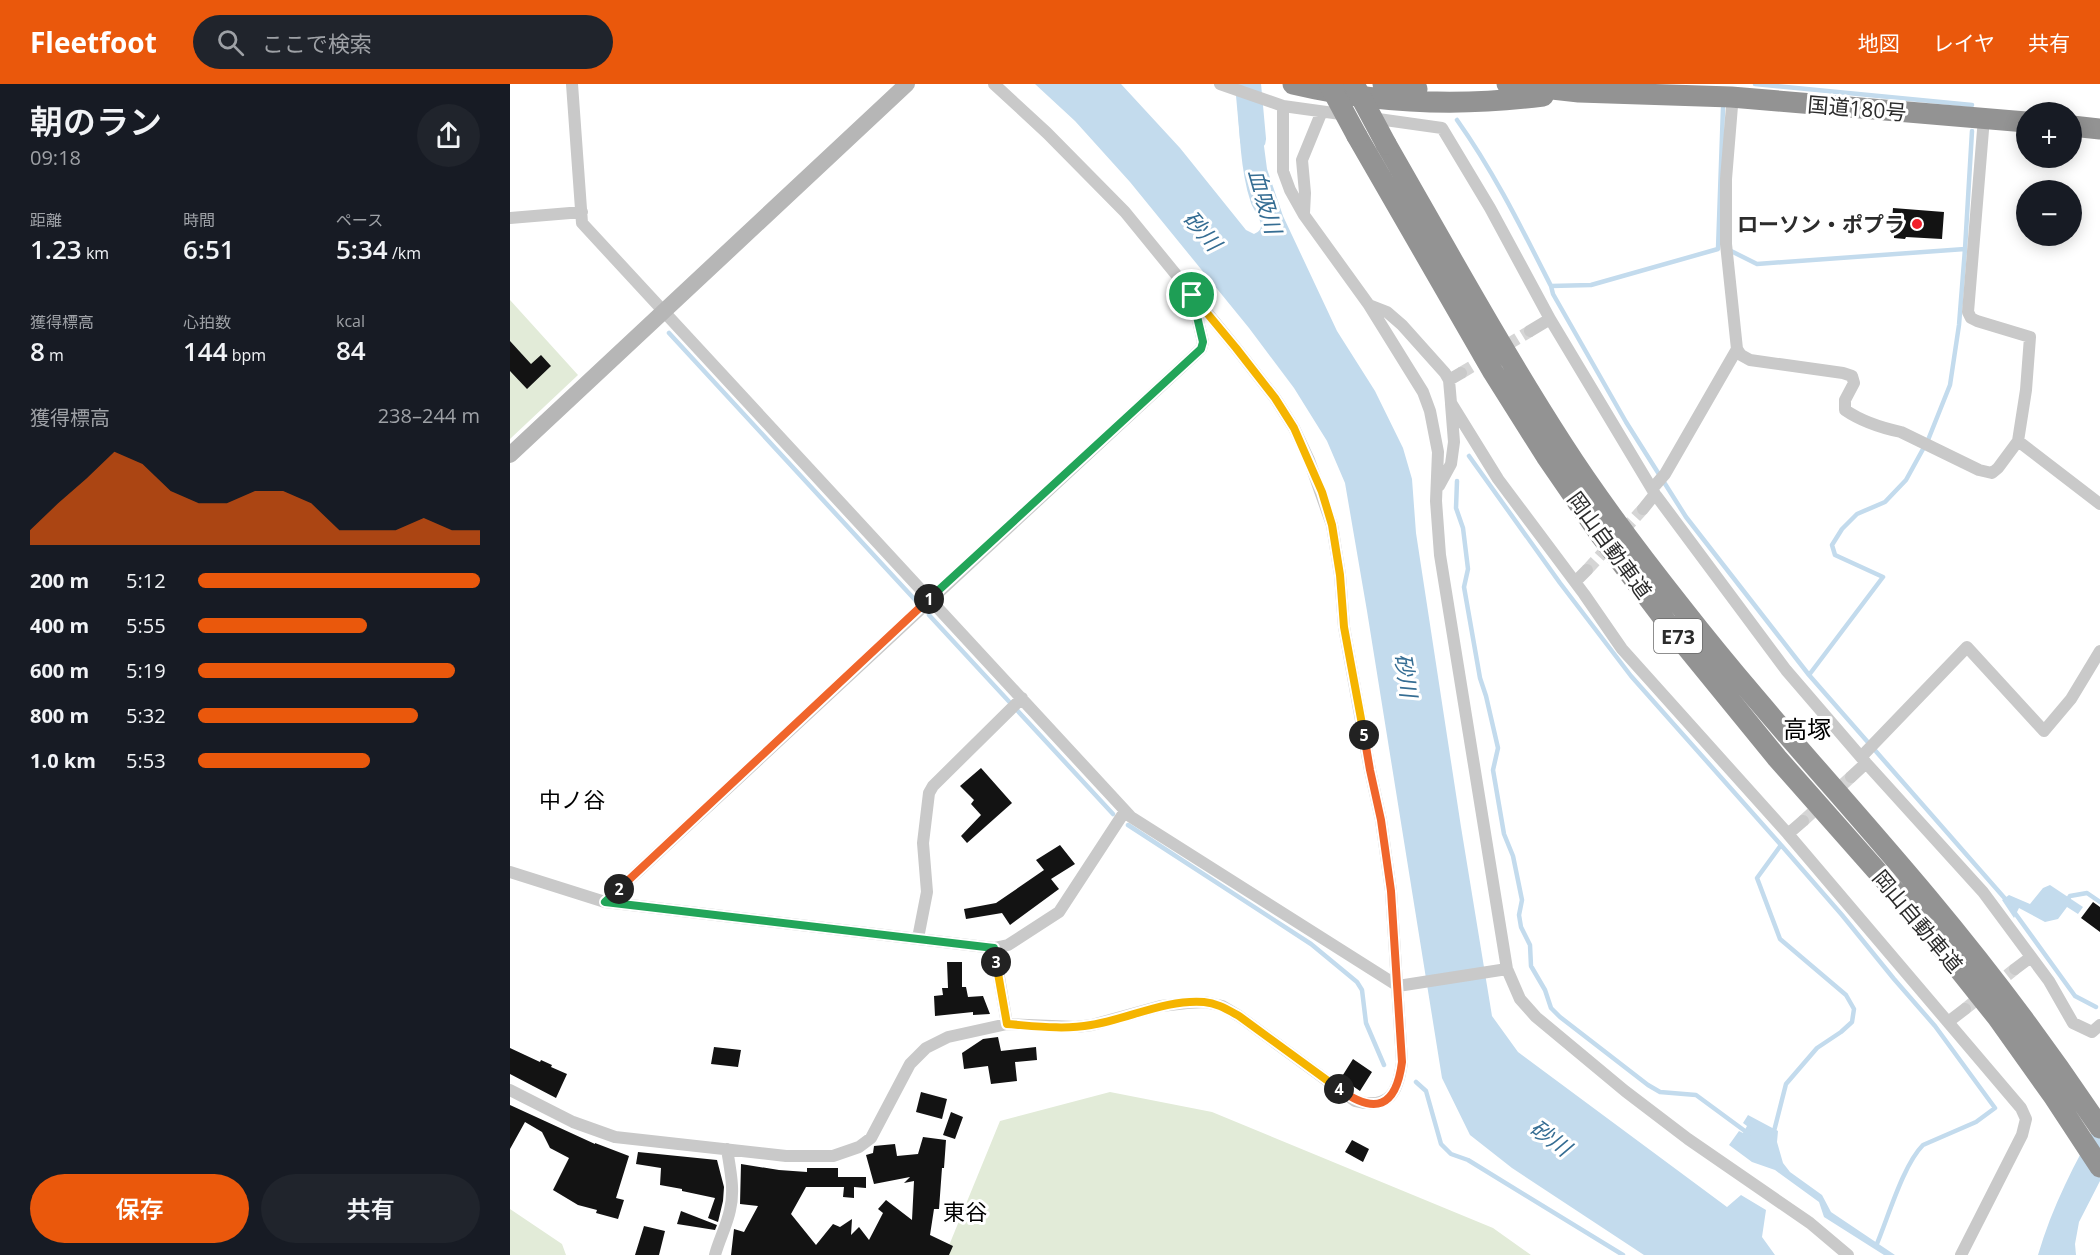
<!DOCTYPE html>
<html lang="ja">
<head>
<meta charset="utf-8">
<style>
	:root { --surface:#171b24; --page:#20242c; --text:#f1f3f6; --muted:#9ea1a6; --accent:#ea580c }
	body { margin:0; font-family:"Open Sans","Noto Sans JP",sans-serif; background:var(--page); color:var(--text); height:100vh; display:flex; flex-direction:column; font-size:22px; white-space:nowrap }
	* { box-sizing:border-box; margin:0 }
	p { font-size:20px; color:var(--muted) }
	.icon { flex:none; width:33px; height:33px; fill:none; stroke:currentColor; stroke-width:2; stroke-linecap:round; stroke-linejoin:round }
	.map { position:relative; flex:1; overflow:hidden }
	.side { display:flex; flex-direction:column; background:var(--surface); width:510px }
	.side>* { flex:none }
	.tools { position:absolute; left:1506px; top:18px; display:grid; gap:12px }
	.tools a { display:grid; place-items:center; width:66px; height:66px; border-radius:50%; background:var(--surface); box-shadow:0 3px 15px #0003; font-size:30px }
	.pin { position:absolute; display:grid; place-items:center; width:51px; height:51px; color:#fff; margin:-26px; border:3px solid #fff; border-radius:50%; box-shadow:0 2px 6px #0007 }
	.km { position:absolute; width:30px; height:30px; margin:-15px; border-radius:50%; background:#222; color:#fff; font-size:16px; line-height:30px; text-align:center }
	.round { display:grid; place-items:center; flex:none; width:63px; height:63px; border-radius:32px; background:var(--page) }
	.summary { display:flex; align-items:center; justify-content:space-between; height:102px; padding:0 30px }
	h1 { font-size:33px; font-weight:600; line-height:45px }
	.figures { display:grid; grid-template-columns:repeat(3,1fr); gap:9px; height:102px; padding:6px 30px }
	.figures div { display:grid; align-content:center }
	.figures b { font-size:26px; font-weight:600 }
	.figures small { font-size:16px; font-weight:400 }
	.figures p { font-size:16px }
	.chart { height:168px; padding:12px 30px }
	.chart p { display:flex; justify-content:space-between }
	.chart svg { width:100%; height:108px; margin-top:6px; fill:var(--accent); opacity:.7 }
	.cta { display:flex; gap:12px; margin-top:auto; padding:12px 30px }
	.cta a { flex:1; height:69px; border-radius:36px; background:var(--accent); color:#fff; font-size:24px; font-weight:600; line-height:69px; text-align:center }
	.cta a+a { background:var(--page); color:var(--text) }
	ul { padding:0 30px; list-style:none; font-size:20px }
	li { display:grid; grid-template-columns:96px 72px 1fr; align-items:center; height:45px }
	li i { height:15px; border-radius:8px; background:var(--accent) }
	header { display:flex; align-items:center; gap:36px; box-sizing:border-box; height:84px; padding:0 30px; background:var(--accent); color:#fff }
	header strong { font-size:28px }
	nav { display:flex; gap:33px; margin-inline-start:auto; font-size:21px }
	.search { width:420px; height:54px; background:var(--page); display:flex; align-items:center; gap:15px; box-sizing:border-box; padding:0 21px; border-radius:33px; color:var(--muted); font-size:22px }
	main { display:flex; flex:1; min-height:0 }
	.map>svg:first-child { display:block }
</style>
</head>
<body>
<header>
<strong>Fleetfoot</strong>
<div class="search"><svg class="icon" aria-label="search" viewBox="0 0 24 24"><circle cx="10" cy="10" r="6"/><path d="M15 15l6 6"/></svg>ここで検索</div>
<nav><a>地図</a><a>レイヤ</a><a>共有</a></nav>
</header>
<main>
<section class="side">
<div class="summary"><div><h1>朝のラン</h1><p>09:18</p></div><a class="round"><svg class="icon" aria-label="share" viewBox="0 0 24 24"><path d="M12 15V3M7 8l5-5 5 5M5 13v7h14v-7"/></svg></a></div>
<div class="figures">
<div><p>距離</p><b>1.23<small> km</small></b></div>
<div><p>時間</p><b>6:51</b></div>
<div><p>ペース</p><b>5:34<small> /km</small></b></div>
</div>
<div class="figures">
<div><p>獲得標高</p><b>8<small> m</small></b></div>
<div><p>心拍数</p><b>144<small> bpm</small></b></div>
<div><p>kcal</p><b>84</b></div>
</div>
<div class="chart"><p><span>獲得標高</span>238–244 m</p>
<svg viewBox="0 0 160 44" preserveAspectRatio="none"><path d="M0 44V38L10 27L20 17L30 6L40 11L50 22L60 27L70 27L80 22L90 22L100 27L110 38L120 38L130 38L140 33L150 38L160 38V44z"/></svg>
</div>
<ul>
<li><b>200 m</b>5:12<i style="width:100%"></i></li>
<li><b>400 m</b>5:55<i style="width:60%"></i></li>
<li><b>600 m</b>5:19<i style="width:91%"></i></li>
<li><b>800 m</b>5:32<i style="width:78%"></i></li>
<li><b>1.0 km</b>5:53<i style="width:61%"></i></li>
</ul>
<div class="cta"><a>保存</a><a>共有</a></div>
</section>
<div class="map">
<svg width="1590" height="1171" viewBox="0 0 1590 1171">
	<rect width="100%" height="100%" fill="#fff"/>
	<path fill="#e2ebd8" d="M0,216L68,291L0,355Z
		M600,1008L702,1028L983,1144L1021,1171H433L440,1159L490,1037Z
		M0,1125L52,1160L56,1171H0Z"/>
	<path fill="#c3dbed" d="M525,0H611L670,64L736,146L744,150C760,144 744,128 741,119C730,86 730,49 727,15L749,24L757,85L773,132L827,247L865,307L893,364L902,395L906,449L951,743L982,932L1008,968L1217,1123L1231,1111L1256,1126L1252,1153L1265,1171H1134L1002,1084L960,1051L932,994L857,527L835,399L817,357L784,304L739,244L620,98L565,37Z
		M1540,801L1573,823L1568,830L1557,823L1548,835L1535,838L1509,824L1504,834L1492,816L1499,811L1520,820L1533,804Z
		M1238,1031L1268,1047L1267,1058L1273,1079L1280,1088L1312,1111L1321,1128L1385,1171H1374L1314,1133L1309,1118L1265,1086L1242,1078L1219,1061L1229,1047L1233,1049L1237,1042L1233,1039Z
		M1590,1035V1097L1569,1138L1565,1160L1566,1171H1528C1542,1123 1565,1078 1590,1035Z"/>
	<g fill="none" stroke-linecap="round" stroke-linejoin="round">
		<path stroke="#c3dbed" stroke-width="4.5" d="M1245,0L1462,21
			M1213,24L1208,165L1081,201L1041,202L1043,210L1116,338L1176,433L1299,591L1498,818
			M947,36C984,88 1012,145 1041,202
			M1219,166L1247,180L1455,165L1462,47
			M159,249L407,518
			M959,372L1050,499L1121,592L1271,761L1247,794L1270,855L1336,911L1344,925L1342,938L1331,948L1307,964L1276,1000L1263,1051
			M947,397L946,424L953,444L958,485L954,503L970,594L976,612L988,664L983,686L994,750L1003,772L1012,816L1009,831L1011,843L1020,861L1021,882L1035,906L1041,924L1050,933L1138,1001L1150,1008L1186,1011L1239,1050
			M419,531L603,730
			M1299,591L1373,493L1325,471L1322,461L1332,445L1347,430L1375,418L1396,396L1418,356L1440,301L1449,241L1455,165
			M618,741L801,860L847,898L852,906L856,939L874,981
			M1271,761L1332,831L1384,895L1425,942L1485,1024L1466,1038L1413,1061C1393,1081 1378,1134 1366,1162
			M1558,815L1560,812L1577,809L1590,818
			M1502,825L1565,912L1586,923
			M906,998L916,1007L931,1060L941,1070L958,1076L1113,1171"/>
		<path stroke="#c3dbed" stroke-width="26" d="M738,0L743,55"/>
	</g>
	<path fill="#131313" d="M1383,124L1434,128L1432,155L1396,153L1395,155L1384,154V151H1381Z
		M0,257L21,280L31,271L41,282L17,305L0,287Z
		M471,684L502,719L457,759L451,752L471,731L461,720L464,716L450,702Z
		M550,761L565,780L541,795L549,805L500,841L492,829L456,835L454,825L486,819L534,786L526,776Z
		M1583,818L1590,823V848L1571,834Z
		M437,878H452V903H456L458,913L473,912L480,930L463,931V928L425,932L424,912L433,911L432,904H438Z
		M488,953L491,967L526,963L527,976L505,978L507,997L481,1000L478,982L454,985L452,969L473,955Z
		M204,963L231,966L228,983L201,980Z
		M0,964L30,978L31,976L42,981L41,983L57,990L46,1014L0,990Z
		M843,975L862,988L850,1007L831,994Z
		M411,1008L437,1015L432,1035L406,1028Z
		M0,1021L85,1060V1059L119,1072L106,1114L114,1116L108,1135L86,1129L87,1126L68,1121L43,1106L59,1074L40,1064L32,1048L15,1038L0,1065Z
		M441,1028L453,1033L445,1055L433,1051Z
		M413,1053L436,1056L434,1084H432L429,1125H424L420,1151L443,1162L439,1171H221L224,1145L234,1148L248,1122L230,1120L231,1080L269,1086L297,1088V1084H328V1093H356V1104L344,1103V1114L333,1113L334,1103H296L281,1130L306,1161L323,1140L330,1143L342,1135L341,1151L349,1143L359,1156L373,1129L368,1125L376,1116L402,1136L404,1097L394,1099L400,1093L364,1100L356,1071L363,1069L364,1062L385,1060L387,1072L408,1070Z
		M842,1056L859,1065L853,1078L835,1068Z
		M128,1068L207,1076L214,1103L213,1117L208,1138L198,1134L205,1114L172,1107V1105L150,1101L151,1084L126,1080Z
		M171,1127L207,1141L205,1146L167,1140Z
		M134,1142L155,1147L149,1171H125Z"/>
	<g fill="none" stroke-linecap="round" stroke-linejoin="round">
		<path stroke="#d5d5d5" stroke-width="12" stroke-dasharray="12 6" stroke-linecap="butt" d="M951,289L1020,247
			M1077,486L1133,425
			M1293,737L1341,693
			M1455,925L1505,885"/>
		<path stroke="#c9c9c9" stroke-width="12" d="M62,0L72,139L621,733L888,902L997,885
			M710,0L773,22L838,31
			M1221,13L1222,22L1216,95V160L1227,265L1231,271L1240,276L1333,289L1342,292L1344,299L1335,316V326C1351,337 1372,344 1391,348L1469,386L1482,389L1488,384L1508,357L1590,420
			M773,22V87L780,106L794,131L859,221L913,308L920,327L928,368L926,417L930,471L997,885L1010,915L1026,933L1115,1007L1178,1055L1300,1139L1338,1171
			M861,34L932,44L980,124L1040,235L1145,410L1276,586L1356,679L1473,808L1539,897L1563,939L1582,948L1590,941
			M1474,34L1458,228L1461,234L1467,237L1520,253L1516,306L1508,357
			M794,129L795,109L792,76L810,32
			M0,134L72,128
			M859,221L877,228L892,241L935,289L939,296L941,319L988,395L1074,510L1112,565L1278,750L1511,1024L1516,1035L1512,1051L1451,1171
			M1020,247L1040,235
			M939,296L951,289
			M929,402L941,380L944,358L941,320
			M1142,405L1155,390L1227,265
			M1133,425L1145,410
			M1065,498L1077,486
			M1351,673L1457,563L1534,647L1561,615L1590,567
			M1341,693L1356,679
			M1278,750L1293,737
			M0,788L95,818L484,864L498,861L549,828L615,727
			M95,818L691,265L693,258L683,215
			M408,854L417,808L413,759L419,709L423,702L512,614
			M484,864L497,940
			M1505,885L1521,873
			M1438,938L1455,925
			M0,1006L63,1038L105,1053L276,1072H323L349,1063L361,1054L400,980L416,964L438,953L497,940L566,943L582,941L651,922L677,919L695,918L712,922L729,932L845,1017C879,1026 888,1009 892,978L881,807L871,736L860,686L834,543L830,491L822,441L799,376L784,344L765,314L726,264L615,128L537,49L484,0
			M205,1171C209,1156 217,1141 220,1126C225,1106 220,1085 217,1065"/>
		<path stroke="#b6b6b6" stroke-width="16" d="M0,371L397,0"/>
		<path stroke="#939393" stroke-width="21" d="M783,0C864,19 950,23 1033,12
			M873,0L907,5
			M997,0L1069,8L1221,13L1516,38
			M1562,42L1590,45
			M847,52L983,288L1036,372L1091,452L1157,539L1267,674L1404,829L1487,933L1544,1013L1590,1083
			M876,60C934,161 990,263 1053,361C1089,417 1130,471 1172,524C1250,624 1336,716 1418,814C1479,887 1537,964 1590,1044"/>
		<path stroke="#939393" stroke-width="21" d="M819,0L847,52
			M844,0L876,60"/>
	</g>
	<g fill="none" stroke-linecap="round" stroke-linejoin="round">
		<defs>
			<path id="split-1" d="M419,515L691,265L693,258L682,211"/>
			<path id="split-2" d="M109,805L419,515"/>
			<path id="split-3" d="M109,805L95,818L484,864L486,878"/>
			<path id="split-4" d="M486,878L497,940C524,942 554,946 581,941C618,935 656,915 694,918C707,919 718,926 729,932L829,1005"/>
			<path id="split-5" d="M829,1005C865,1031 886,1024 892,978L881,807L871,736L860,686L854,651"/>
			<path id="split-6" d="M682,211L726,264L765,314L784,344L812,408L822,441L830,491L834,543L854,651"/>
		</defs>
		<use href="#split-1" stroke="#fff" stroke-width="12"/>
		<use href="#split-2" stroke="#fff" stroke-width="12"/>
		<use href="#split-3" stroke="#fff" stroke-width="12"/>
		<use href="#split-4" stroke="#fff" stroke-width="12"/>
		<use href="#split-5" stroke="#fff" stroke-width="12"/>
		<use href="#split-6" stroke="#fff" stroke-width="12"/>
		<use href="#split-1" stroke="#22a559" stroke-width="8"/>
		<use href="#split-2" stroke="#f0652b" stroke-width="8"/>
		<use href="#split-3" stroke="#22a559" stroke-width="8"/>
		<use href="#split-4" stroke="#f5b400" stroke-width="8"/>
		<use href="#split-5" stroke="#f0652b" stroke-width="8"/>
		<use href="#split-6" stroke="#f5b400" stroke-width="8"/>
	</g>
	<circle fill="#f1202b" stroke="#fff" stroke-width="2" cx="1407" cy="140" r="6"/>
	<g text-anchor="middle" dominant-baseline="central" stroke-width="6" stroke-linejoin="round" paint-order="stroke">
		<rect fill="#fff" stroke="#6b6b6b" stroke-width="1.5" x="1144" y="535" width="48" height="34" rx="4.5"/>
		<g font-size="20" font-weight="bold" fill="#2c2c2c">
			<text x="1168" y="552">E73</text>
		</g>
		<g font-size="21" fill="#2c2c2c" stroke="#fff">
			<text transform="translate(1347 24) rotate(5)">国道180号</text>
			<text transform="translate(1100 461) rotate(54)">岡山自動車道</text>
			<text transform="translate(1408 837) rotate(50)">岡山自動車道</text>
		</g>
		<g font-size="21" font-weight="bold" fill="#2c2c2c" stroke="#fff" text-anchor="end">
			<text x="1395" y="140">ローソン・ポプラ</text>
		</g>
		<g font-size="22" font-style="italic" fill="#356d93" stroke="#fff">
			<text transform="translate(756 117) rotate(74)">血吸川</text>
			<text transform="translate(693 146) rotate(49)">砂川</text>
			<text transform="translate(897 591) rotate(81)">砂川</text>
			<text transform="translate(1041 1053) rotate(36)">砂川</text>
		</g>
		<g font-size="22" fill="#000" stroke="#fff">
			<text x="62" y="715">中ノ谷</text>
			<text x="455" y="1127">東谷</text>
		</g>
		<g font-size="24" fill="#000" stroke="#fff">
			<text x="1297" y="644">高塚</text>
		</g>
	</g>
</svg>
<div class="tools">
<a>+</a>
<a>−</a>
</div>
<div class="pin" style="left:682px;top:211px;background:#1e9e55"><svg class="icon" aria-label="arrive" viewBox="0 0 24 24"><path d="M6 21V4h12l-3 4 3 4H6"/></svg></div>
<b class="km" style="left:419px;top:515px">1</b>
<b class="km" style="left:109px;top:805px">2</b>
<b class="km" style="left:486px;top:878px">3</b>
<b class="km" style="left:829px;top:1005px">4</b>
<b class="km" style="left:854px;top:651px">5</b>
</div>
</main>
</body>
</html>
